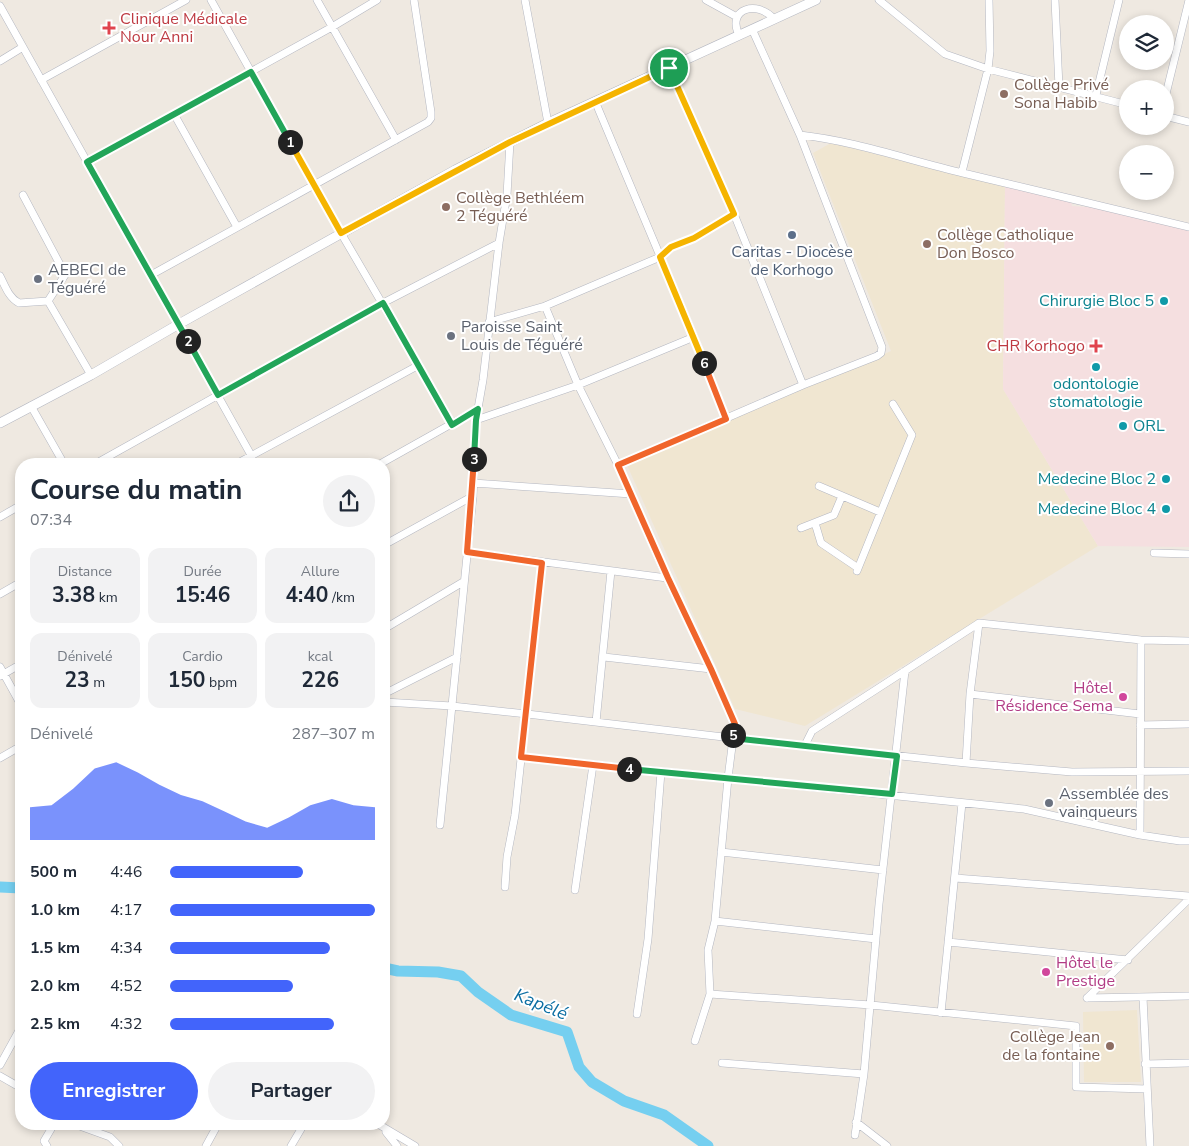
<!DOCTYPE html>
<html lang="fr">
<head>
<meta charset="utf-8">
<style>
	:root { --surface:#fff; --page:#f2f2f3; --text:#1f2937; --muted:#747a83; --accent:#4264fb }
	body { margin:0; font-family:"Nunito Sans",sans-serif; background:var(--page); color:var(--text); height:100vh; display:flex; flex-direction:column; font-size:19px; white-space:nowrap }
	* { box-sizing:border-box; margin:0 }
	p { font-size:16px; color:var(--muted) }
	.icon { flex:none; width:28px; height:28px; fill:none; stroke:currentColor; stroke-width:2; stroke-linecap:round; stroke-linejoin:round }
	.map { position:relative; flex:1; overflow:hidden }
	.side { position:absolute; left:15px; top:458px; width:375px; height:672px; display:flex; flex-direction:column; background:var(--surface); border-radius:20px; box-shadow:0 2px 8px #0003 }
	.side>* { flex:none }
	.tools { position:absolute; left:1119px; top:15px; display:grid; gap:10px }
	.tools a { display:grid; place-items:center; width:55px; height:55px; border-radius:50%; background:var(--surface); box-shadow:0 2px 8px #0003; font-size:25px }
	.pin { position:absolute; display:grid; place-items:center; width:42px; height:42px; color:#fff; margin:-21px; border:2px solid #fff; border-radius:50%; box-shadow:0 1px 5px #0007 }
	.km { position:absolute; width:25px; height:25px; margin:-12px; border-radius:50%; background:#222; color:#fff; font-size:14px; line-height:25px; text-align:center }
	.round { display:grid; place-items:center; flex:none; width:52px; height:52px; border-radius:26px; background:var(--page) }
	.summary { display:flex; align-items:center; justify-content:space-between; height:85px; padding:0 15px }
	h1 { font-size:28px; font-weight:700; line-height:38px }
	.figures { display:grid; grid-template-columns:repeat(3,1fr); gap:8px; height:85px; padding:5px 15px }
	.figures div { display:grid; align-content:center; border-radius:12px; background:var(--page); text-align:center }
	.figures b { font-size:21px; font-weight:700 }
	.figures small { font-size:14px; font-weight:400 }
	.figures p { font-size:14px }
	.chart { height:140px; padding:10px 15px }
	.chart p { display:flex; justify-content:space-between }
	.chart svg { width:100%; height:90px; margin-top:5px; fill:var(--accent); opacity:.7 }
	.cta { display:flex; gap:10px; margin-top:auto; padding:10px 15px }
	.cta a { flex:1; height:58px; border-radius:30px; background:var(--accent); color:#fff; font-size:20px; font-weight:700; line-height:58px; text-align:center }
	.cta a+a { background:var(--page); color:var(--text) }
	ul { padding:0 15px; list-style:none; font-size:16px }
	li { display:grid; grid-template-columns:80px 60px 1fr; align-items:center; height:38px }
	li i { height:12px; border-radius:6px; background:var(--accent) }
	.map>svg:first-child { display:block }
</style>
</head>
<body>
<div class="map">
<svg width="1189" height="1146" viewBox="0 0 1189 1146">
	<rect width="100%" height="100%" fill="#efe9e1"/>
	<path fill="#f0e6d1" d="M831,143L1005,186L1003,389L1098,546L805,726L735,709L627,465L891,351L813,153Z
		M1137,1010L1141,1082H1084L1083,1012Z"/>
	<path fill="#f5dfe0" d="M1005,186L1071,200L1072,206L1101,208L1189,230V547L1098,546L1003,389Z"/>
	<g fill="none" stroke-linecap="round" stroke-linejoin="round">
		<path stroke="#75cff0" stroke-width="11" d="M0,887L21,888
			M384,968L398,971L438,972L461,976L478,992L511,1015L567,1032L579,1067L592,1082L624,1101L664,1115L708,1146"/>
		<defs>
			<path id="minor" d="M211,0L341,233L453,425
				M317,0L396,140
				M525,0L548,123
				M706,0L737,17
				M879,0L945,54L988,69L1128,105
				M1055,0L1059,87
				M0,6L256,464
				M752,29L800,135C855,141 908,160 963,173C1038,191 1114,209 1189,227
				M739,35C726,8 758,0 774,19
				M0,61L23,47
				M669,68L734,214L803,385
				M41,80L186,0
				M1096,95L1119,0
				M1165,98L1189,0
				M595,101L694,337L726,419
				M174,114L237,227
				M1165,116L1189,122
				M87,162L332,27L377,0
				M962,172L988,69L990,51L989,0
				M23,195L64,272L65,275L48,301L91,375
				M151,275L428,122L431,118V112L414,0
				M0,276C5,286 9,298 19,303L48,301
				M545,306L578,385L618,465L667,578L711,669L735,723L728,778L715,921L708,950L710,994L695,1041
				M489,322L545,306L660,257L671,247L693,238L734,214
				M31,406L64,464
				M476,420L578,385L694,337
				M95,464L383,303L499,243
				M236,464L419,365
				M380,464L478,409
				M618,465L803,385L877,356L881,353L882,347L800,135
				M473,483L631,494
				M819,486L880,512
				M0,517L21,505
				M815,523L821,543L858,568
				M801,528L834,515L842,496
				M384,545L473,496
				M467,552L667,578
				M1154,553L1189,554
				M857,571L912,435L893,404
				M0,594L21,582
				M384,629L463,582
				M604,657L711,669
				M0,667L21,705
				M0,676L21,664
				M384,694L457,657
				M970,694L1140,714
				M384,702L452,706L527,714L732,738L966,763L1072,772L1189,771
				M596,722L611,571
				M1140,725L1189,724
				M805,745L812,731L979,623L1141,640L1189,641
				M521,757L1024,809L1140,835L1180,841H1189
				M0,758L21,746
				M966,763L970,694L979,623
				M440,825L473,496L476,420L483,380L499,243L507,195L510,142
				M1140,835L1141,640
				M721,852L883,870
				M955,878L1189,896
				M505,887L507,857L515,815L542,563
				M575,890L593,765
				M715,921L876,939
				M948,942L1128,960
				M710,994L871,1005L1076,1026V1087L1147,1089
				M1143,997L1150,1146
				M1087,998L1189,899
				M1087,998L1189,996
				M941,1013L962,803
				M637,1014L648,939L661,772
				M722,1063L864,1074
				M1145,1064L1189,1063
				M0,1065L21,1027
				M0,1076L21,1088
				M856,1122L887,1146
				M74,1124L110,1137L119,1146
				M378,1124L415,1146
				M386,1132L397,1146
				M855,1135L864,1074L879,904L905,671
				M47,1146L44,1141L54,1124
				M206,1146L218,1124
				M291,1146L304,1124"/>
			<path id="tertiary" d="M0,423L91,375L179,324L455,170L548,123L816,0"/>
		</defs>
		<use href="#minor" stroke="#b4b7c1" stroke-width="8"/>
		<use href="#tertiary" stroke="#b4b7c1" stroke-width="10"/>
		<use href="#minor" stroke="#fff" stroke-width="7"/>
		<use href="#tertiary" stroke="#fff" stroke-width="9"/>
	</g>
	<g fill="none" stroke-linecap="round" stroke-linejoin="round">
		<defs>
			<path id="split-1" d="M290,142L341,233L510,142L669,68"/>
			<path id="split-2" d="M188,341L87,162L251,72L290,142"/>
			<path id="split-3" d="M188,341L218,395L383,303L452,425L478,409L476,420L474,459"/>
			<path id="split-4" d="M474,459L467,552L542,563L521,757L629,769"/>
			<path id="split-5" d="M629,769L892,794L897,756L732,738L733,735"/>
			<path id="split-6" d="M704,363L726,419L618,465L668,578L711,669L735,724L733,735"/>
			<path id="split-7" d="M669,68L734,214L694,238L671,247L660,257L704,363"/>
		</defs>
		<use href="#split-1" stroke="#fff" stroke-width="10"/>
		<use href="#split-2" stroke="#fff" stroke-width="10"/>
		<use href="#split-3" stroke="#fff" stroke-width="10"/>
		<use href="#split-4" stroke="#fff" stroke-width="10"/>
		<use href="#split-5" stroke="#fff" stroke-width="10"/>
		<use href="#split-6" stroke="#fff" stroke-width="10"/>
		<use href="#split-7" stroke="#fff" stroke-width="10"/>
		<use href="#split-1" stroke="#f5b400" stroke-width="6"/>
		<use href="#split-2" stroke="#22a559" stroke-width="6"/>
		<use href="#split-3" stroke="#22a559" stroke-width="6"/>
		<use href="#split-4" stroke="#f0652b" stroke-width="6"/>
		<use href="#split-5" stroke="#22a559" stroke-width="6"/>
		<use href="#split-6" stroke="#f0652b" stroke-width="6"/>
		<use href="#split-7" stroke="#f5b400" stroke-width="6"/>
	</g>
	<g fill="#e0444e" stroke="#fff" stroke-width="2">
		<path d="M106.5 20.5h5v5h5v5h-5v5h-5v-5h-5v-5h5z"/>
		<path d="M1093.5 338.5h5v5h5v5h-5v5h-5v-5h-5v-5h5z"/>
	</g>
	<g fill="#8d6e63" stroke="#fff" stroke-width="2">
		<circle cx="1004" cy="94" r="5"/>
		<circle cx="446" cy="207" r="5"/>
		<circle cx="927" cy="244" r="5"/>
		<circle cx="1110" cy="1046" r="5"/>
	</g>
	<circle fill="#5c6f8a" stroke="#fff" stroke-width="2" cx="792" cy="235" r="5"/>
	<g fill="#6b7280" stroke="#fff" stroke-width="2">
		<circle cx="38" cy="279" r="5"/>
		<circle cx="451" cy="336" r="5"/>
		<circle cx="1049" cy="803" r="5"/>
	</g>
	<g fill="#0f9aa8" stroke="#fff" stroke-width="2">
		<circle cx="1164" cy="301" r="5"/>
		<circle cx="1096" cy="367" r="5"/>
		<circle cx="1123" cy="426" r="5"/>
		<circle cx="1166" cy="479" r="5"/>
		<circle cx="1166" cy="509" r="5"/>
	</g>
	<g fill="#d1479c" stroke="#fff" stroke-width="2">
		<circle cx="1123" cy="697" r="5"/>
		<circle cx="1046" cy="972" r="5"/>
	</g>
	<g text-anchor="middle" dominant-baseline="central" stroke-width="4" stroke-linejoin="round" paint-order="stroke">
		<g font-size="16" fill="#be3a42" stroke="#fff" text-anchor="start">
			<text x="120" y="19">Clinique Médicale<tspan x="120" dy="18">Nour Anni</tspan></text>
			<text x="1085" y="346" text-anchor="end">CHR Korhogo</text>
		</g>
		<g font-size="16" fill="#785e54" stroke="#fff" text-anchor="start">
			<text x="1014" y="85">Collège Privé<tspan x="1014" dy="18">Sona Habib</tspan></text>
			<text x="456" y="198">Collège Bethléem<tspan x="456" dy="18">2 Téguéré</tspan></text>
			<text x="937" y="235">Collège Catholique<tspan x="937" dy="18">Don Bosco</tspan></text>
			<text x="1100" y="1037" text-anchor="end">Collège Jean<tspan x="1100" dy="18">de la fontaine</tspan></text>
		</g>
		<g font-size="16" fill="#4e5e75" stroke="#fff">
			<text x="792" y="252">Caritas - Diocèse<tspan x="792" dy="18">de Korhogo</tspan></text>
		</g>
		<g font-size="16" fill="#5b616d" stroke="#fff" text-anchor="start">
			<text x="48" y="270">AEBECI de<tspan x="48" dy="18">Téguéré</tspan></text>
			<text x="461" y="327">Paroisse Saint<tspan x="461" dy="18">Louis de Téguéré</tspan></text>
			<text x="1059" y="794">Assemblée des<tspan x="1059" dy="18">vainqueurs</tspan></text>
		</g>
		<g font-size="16" fill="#0d838f" stroke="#fff" text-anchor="end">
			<text x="1154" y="301">Chirurgie Bloc 5</text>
			<text x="1096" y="384" text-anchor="middle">odontologie<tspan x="1096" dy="18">stomatologie</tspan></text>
			<text x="1133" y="426" text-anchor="start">ORL</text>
			<text x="1156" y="479">Medecine Bloc 2</text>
			<text x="1156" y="509">Medecine Bloc 4</text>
		</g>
		<g font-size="16" fill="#b23c85" stroke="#fff" text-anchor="end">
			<text x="1113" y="688">Hôtel<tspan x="1113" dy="18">Résidence Sema</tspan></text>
			<text x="1056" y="963" text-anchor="start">Hôtel le<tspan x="1056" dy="18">Prestige</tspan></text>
		</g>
		<g font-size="18" font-style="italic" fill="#0d6fa3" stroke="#fff">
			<text transform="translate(541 1004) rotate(22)">Kapélé</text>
		</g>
	</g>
</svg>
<div class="tools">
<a><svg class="icon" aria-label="layers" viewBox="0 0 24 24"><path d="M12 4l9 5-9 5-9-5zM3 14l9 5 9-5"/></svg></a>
<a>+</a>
<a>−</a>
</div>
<div class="pin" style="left:669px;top:68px;background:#1e9e55"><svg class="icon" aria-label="arrive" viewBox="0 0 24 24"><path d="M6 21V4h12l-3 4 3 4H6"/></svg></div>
<b class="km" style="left:290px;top:142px">1</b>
<b class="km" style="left:188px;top:341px">2</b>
<b class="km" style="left:474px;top:459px">3</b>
<b class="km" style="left:629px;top:769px">4</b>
<b class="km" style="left:733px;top:735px">5</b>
<b class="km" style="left:704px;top:363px">6</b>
<section class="side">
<div class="summary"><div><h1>Course du matin</h1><p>07:34</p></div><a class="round"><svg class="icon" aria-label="share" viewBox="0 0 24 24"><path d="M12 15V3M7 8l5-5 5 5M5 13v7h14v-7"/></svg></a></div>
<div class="figures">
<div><p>Distance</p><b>3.38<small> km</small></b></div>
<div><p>Durée</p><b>15:46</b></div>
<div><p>Allure</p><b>4:40<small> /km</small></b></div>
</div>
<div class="figures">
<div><p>Dénivelé</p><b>23<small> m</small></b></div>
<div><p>Cardio</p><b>150<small> bpm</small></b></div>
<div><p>kcal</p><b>226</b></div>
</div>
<div class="chart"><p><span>Dénivelé</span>287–307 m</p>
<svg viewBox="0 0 160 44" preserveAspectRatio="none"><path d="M0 44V28L10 27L20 19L30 9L40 6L50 11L60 17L70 22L80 25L90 30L100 35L110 38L120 33L130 27L140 24L150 27L160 28V44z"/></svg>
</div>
<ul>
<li><b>500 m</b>4:46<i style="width:65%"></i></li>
<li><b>1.0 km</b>4:17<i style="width:100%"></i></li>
<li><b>1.5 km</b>4:34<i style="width:78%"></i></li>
<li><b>2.0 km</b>4:52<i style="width:60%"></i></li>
<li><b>2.5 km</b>4:32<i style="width:80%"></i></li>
</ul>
<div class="cta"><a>Enregistrer</a><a>Partager</a></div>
</section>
</div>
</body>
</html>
